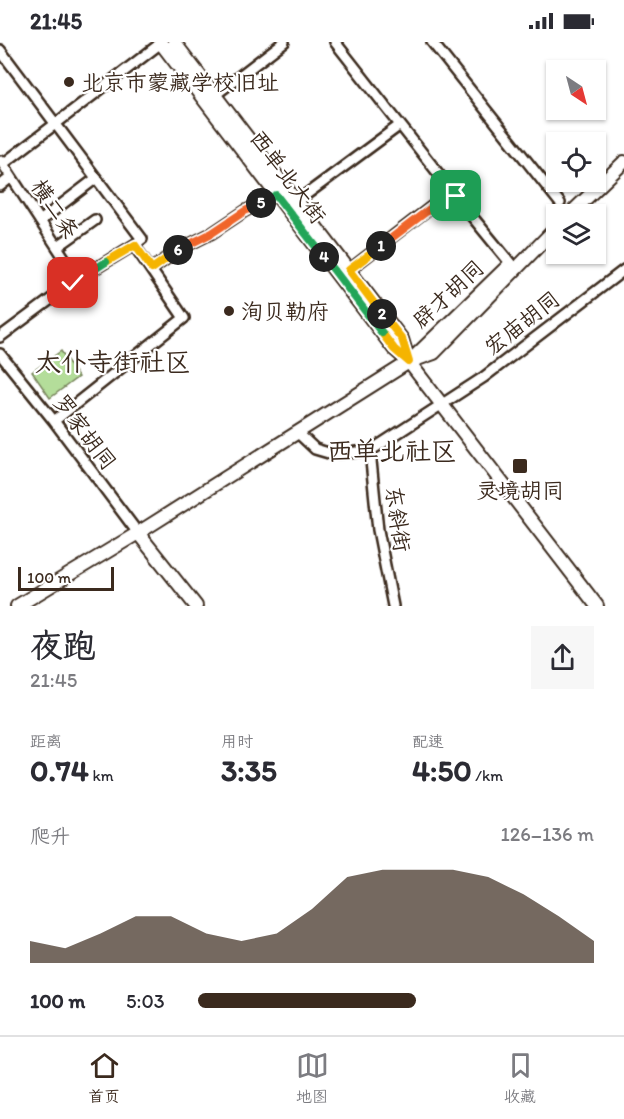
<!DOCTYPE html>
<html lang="zh">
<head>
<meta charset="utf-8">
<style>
	:root { --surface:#fff; --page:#f7f7f7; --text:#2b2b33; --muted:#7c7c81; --line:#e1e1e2; --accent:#3b2a1e }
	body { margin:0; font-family:Itim,"LXGW WenKai TC",sans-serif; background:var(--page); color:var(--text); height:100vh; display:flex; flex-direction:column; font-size:22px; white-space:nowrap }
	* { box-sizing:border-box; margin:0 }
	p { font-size:20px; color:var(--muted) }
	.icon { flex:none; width:33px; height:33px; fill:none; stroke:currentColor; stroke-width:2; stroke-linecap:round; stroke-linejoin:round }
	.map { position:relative; height:564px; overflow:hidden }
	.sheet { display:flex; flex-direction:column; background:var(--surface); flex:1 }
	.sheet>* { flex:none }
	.needle { width:39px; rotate:144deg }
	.buttons { position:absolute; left:546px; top:18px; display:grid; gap:12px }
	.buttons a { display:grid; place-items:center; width:60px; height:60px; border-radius:0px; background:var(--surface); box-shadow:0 2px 4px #0004; font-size:30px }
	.scale { position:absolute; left:18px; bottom:15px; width:96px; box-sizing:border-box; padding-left:6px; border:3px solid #3b2a1e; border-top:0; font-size:16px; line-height:21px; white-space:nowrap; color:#3b2a1e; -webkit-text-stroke:4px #fff; paint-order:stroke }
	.pin { position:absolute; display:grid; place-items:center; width:51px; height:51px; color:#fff; margin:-26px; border-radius:12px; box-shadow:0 3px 9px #0006 }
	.km { position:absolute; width:30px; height:30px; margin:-15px; border-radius:50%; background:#222; color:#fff; font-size:16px; line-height:30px; text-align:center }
	.round { display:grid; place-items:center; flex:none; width:63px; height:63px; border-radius:0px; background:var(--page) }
	.head { display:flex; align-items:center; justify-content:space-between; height:102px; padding:0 30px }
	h1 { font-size:33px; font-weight:800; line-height:45px }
	.metrics { display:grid; grid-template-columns:repeat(3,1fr); gap:9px; height:102px; padding:6px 30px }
	.metrics div { display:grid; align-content:center }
	.metrics b { font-size:30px; font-weight:800 }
	.metrics small { font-size:16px; font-weight:400 }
	.metrics p { font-size:16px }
	.chart { height:168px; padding:12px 30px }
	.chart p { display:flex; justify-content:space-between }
	.chart svg { width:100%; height:108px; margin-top:6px; fill:var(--accent); opacity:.7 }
	ul { padding:0 30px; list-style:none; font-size:20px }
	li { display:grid; grid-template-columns:96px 72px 1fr; align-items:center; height:45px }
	li i { height:15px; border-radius:8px; background:var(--accent) }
	.status { display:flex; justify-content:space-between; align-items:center; height:42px; padding:0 30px; background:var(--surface); direction:ltr }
	.status svg { height:16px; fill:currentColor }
	.menu { display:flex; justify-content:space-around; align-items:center; height:84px; border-top:2px solid var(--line); background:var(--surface); font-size:16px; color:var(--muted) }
	.menu a { display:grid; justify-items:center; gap:3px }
	.menu .current { color:var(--accent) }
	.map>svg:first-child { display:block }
</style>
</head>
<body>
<div class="status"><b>21:45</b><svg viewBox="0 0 49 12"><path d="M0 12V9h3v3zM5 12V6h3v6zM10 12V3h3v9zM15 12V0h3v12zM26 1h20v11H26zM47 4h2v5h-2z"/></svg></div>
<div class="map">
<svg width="624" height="564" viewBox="0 0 624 564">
	<rect width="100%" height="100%" fill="#fff"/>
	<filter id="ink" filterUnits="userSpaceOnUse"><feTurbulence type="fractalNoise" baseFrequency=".0167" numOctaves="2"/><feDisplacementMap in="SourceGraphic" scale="12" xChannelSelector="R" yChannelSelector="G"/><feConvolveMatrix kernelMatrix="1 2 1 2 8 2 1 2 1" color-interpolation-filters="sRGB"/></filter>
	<g filter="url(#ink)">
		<path fill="#b4dd9a" stroke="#78845c" stroke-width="1.5" d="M61,309L78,335L50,356L32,330Z"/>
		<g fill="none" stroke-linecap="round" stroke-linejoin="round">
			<path stroke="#d8d4d2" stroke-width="9" stroke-dasharray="9 4.5" stroke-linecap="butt" d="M456,154L470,172"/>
			<defs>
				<path id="minor" d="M335,0L456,154
					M432,0L560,161
					M0,8L142,197L134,203
					M215,53L284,0
					M1,119L78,237
					M3,122L161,1
					M0,144L10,136
					M296,160L400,83
					M470,172L511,222
					M40,179L95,137
					M57,205L95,178
					M152,227L180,207L212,191L245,169L276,153
					M349,228L452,149
					M0,295L78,237L134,203L184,276L54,379
					M0,312L54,379L138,491
					M298,391L315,407L332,412L370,409
					M393,564L378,488L370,409L484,335L624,228"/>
				<path id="major" d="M160,0L394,307L409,320L597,564
					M174,0L402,297L409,320
					M570,172L624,120
					M410,319L509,223
					M138,491L196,564
					M17,564L138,491L409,320L434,311L556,186"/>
			</defs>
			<use href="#minor" stroke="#3b2a1e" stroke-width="14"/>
			<use href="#major" stroke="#3b2a1e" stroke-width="16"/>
			<use href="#minor" stroke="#fff" stroke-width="9"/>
			<use href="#major" stroke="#fff" stroke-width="12"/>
		</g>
	</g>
	<g fill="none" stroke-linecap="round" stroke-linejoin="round" filter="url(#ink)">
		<defs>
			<path id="split-1" d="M381,204L452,150L456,154"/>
			<path id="split-2" d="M381,204L349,228L382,272"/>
			<path id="split-3" d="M382,291L394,307L409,320L402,297L382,272"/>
			<path id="split-4" d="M324,215L382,291"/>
			<path id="split-5" d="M261,161L276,153L324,215"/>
			<path id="split-6" d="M178,208L212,191L245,169L261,161"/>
			<path id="split-7" d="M106,220L135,203L152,227L178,208"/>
			<path id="split-8" d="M73,241L106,220"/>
		</defs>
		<use href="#split-1" stroke="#fff" stroke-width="12"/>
		<use href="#split-2" stroke="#fff" stroke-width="12"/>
		<use href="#split-3" stroke="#fff" stroke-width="12"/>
		<use href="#split-4" stroke="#fff" stroke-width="12"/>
		<use href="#split-5" stroke="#fff" stroke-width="12"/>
		<use href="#split-6" stroke="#fff" stroke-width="12"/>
		<use href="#split-7" stroke="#fff" stroke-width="12"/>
		<use href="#split-8" stroke="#fff" stroke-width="12"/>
		<use href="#split-1" stroke="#f0652b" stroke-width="8"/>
		<use href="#split-2" stroke="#f5b400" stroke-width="8"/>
		<use href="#split-3" stroke="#f5b400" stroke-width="8"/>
		<use href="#split-4" stroke="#22a559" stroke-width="8"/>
		<use href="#split-5" stroke="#22a559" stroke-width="8"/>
		<use href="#split-6" stroke="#f0652b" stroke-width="8"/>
		<use href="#split-7" stroke="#f5b400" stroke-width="8"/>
		<use href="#split-8" stroke="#22a559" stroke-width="8"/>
	</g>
	<g fill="#3b2a1e" stroke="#fff" stroke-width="2">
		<circle cx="69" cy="40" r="6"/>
		<circle cx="229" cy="269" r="6"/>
		<rect x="512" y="416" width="16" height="16" rx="3"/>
	</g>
	<g text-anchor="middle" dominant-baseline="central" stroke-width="4.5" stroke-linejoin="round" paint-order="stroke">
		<g font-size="22" fill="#3b2a1e" stroke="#fff" text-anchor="start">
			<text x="81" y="40">北京市蒙藏学校旧址</text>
			<text x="241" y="269">洵贝勒府</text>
			<text x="520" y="448" text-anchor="middle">灵境胡同</text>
		</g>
		<g font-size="22" fill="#3b2a1e" stroke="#fff">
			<text transform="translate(288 135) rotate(53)">西单北大街</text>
			<text transform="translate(55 167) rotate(56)">横二条</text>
			<text transform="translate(448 252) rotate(-43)">辟才胡同</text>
			<text transform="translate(522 281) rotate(-38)">宏庙胡同</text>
			<text transform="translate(85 390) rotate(53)">罗家胡同</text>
			<text transform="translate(398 477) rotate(82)">东斜街</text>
		</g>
		<g font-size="26" fill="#3b2a1e" stroke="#fff">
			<text x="113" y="320">太仆寺街社区</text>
			<text x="392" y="409">西单北社区</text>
		</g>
	</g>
</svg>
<div class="buttons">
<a><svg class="needle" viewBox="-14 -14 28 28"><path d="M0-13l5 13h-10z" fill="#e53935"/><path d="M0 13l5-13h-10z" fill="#7c7c81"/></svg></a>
<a><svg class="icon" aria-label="locate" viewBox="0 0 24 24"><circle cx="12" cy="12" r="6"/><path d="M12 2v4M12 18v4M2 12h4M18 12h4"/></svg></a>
<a><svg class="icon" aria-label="layers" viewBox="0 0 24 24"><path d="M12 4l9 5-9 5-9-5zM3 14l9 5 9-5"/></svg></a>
</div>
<div class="scale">100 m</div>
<div class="pin" style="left:456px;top:154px;background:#1e9e55"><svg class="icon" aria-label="arrive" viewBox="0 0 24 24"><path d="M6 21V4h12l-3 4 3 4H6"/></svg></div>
<div class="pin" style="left:73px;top:241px;background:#d93025"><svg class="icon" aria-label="check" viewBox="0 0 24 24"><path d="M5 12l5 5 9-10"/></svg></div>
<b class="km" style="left:381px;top:204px">1</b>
<b class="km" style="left:382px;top:272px">2</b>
<b class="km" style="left:324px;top:215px">4</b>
<b class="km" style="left:261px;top:161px">5</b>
<b class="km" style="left:178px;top:208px">6</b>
</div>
<section class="sheet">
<div class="head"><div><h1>夜跑</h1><p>21:45</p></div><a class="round"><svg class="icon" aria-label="share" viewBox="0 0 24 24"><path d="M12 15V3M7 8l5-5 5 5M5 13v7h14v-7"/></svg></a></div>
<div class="metrics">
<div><p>距离</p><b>0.74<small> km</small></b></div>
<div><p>用时</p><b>3:35</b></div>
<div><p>配速</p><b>4:50<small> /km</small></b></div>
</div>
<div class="chart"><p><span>爬升</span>126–136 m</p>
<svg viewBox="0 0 160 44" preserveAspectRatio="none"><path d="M0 44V35L10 38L20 32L30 25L40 25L50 32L60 35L70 32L80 22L90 9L100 6L110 6L120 6L130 9L140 16L150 25L160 35V44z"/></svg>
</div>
<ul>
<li><b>100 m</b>5:03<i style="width:55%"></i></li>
</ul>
</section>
<nav class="menu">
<a class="current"><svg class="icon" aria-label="home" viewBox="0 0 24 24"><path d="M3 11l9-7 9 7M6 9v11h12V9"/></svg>首页</a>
<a><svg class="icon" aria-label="map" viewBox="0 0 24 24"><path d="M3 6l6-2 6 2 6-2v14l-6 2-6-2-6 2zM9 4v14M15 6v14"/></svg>地图</a>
<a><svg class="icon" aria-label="saved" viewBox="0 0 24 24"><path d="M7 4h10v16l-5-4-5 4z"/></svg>收藏</a>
</nav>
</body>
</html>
